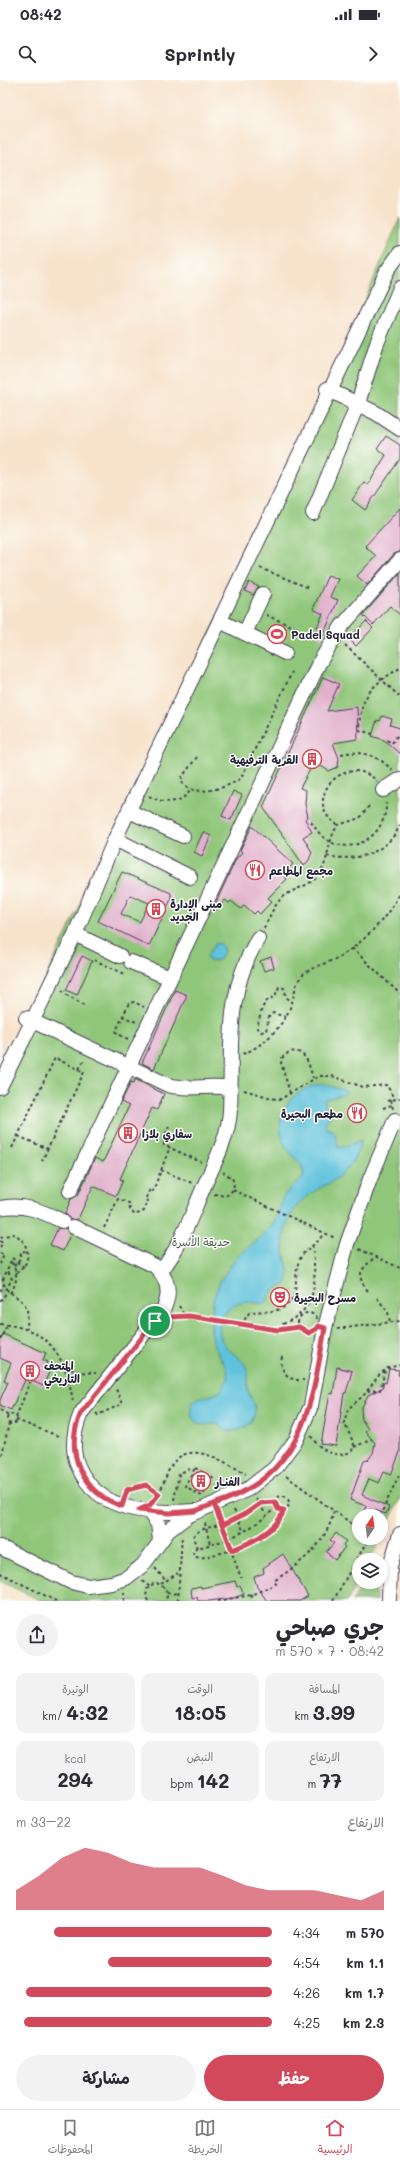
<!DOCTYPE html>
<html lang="ar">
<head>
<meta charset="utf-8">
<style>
	:root { --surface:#fff; --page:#f2f2f3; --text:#2b2b33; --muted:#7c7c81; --line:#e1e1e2; --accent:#d1495b }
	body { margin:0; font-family:Mali,"Playpen Sans Arabic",sans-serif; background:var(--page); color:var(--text); direction:rtl; height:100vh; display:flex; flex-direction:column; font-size:15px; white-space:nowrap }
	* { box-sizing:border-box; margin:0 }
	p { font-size:13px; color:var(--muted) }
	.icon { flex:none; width:22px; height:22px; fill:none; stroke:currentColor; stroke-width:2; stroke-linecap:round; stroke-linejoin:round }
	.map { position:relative; height:1521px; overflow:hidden; direction:ltr }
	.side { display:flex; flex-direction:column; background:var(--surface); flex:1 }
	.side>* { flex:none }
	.needle { width:26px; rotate:14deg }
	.tools { position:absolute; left:352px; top:1429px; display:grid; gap:8px }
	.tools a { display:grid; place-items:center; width:36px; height:36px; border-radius:50%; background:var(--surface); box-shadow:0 2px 6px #0003; font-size:20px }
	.pin { position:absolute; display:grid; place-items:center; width:34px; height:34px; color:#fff; margin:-17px; border:2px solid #fff; border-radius:50%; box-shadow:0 1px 4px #0007 }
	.round { display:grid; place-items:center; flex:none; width:42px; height:42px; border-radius:21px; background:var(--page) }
	.overview { display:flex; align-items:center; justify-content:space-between; height:68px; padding:0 16px }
	h1 { font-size:22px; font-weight:700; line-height:30px }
	.metrics { display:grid; grid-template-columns:repeat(3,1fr); gap:6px; height:68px; padding:4px 16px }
	.metrics div { display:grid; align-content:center; border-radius:10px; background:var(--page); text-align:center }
	.metrics b { font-size:20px; font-weight:700 }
	.metrics small { font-size:11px; font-weight:400 }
	.metrics p { font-size:11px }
	.chart { height:112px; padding:8px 16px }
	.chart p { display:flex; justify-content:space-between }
	.chart svg { width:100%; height:72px; margin-top:4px; fill:var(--accent); opacity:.7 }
	.action { display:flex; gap:8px; margin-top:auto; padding:8px 16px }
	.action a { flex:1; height:46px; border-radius:24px; background:var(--accent); color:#fff; font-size:16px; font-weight:700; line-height:46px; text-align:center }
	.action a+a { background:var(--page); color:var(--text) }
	ul { padding:0 16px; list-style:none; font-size:13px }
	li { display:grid; grid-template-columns:64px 48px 1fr; align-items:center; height:30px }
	li i { height:10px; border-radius:5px; background:var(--accent) }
	.status { display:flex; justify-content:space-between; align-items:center; height:28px; padding:0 20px; background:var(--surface); direction:ltr }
	.status svg { height:11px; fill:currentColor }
	header { display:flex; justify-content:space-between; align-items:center; height:52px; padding:0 16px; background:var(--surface); font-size:18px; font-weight:700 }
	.menu { display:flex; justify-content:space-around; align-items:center; height:56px; border-top:1px solid var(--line); background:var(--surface); font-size:11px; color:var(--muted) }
	.menu a { display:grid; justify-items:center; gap:2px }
	.menu .selected { color:var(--accent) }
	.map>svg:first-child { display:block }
</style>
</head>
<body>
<div class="status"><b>08:42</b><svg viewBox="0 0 49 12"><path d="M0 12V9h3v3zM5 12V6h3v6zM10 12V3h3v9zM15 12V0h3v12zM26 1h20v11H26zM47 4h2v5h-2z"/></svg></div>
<header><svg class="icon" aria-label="forward" viewBox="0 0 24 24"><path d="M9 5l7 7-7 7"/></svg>Sprintly<svg class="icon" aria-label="search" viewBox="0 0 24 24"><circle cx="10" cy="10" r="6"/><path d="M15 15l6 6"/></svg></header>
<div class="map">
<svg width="400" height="1521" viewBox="0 0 400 1521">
	<rect width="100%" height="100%" fill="#fdfcf7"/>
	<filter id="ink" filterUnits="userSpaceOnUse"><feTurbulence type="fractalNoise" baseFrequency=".025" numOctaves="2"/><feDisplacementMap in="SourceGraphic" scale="8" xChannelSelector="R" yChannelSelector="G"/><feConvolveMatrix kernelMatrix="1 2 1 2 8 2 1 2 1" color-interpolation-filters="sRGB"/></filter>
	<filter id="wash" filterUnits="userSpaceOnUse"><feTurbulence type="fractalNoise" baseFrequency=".012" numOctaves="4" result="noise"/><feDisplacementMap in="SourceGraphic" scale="16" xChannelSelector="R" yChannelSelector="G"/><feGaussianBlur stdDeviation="0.9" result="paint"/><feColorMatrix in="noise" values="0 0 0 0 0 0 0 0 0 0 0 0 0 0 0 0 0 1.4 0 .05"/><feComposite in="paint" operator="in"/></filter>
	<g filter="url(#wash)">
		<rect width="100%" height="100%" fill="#f7e3cc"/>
		<path fill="#8fc679" stroke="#58745a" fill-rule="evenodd" d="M400,138V1419L370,1480H359V1501L347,1521H42L0,1501V993L327,309ZM359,1436H381V1458H359Z
			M365,1502H372L377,1521H352Z"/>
		<path fill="#5ec2dc" stroke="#40728c" d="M216,863L222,865L224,872L218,880L210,882L207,876Z
			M324,1004L346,1011L345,1014L324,1020L329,1038L325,1042L326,1048L334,1051L339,1068L360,1061L361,1059C361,1064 359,1069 357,1073C343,1105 317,1103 298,1125C287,1137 282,1156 284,1171C286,1186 291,1188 286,1204L274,1210L265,1223C257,1224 249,1221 241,1223C221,1228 212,1251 227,1268C233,1275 242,1278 246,1287C250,1295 247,1302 248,1311C251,1320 258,1326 254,1336C250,1347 238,1353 227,1350C223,1348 220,1345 216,1344C212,1343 208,1345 204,1345C192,1344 188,1332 193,1322L200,1317L210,1316L220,1312L228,1299L226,1288L214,1266L211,1250L213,1220L220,1201L237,1177L260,1158L272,1145L276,1138L284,1115L303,1098C306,1083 290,1076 284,1064C271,1034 294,1006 324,1004Z"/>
		<g id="blocks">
			<path fill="#e1b0cc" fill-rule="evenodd" d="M386,356L400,365V379L365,430L352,420L364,402L368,405L386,375L377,369Z
				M400,428V472L394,474L367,505L357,496L376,476L365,466Z
				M400,493V535L390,526L373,545L363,535Z
				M328,495L338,499L330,517L338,520L322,558L314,554L323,534L313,529Z
				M249,502L259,507L253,515L245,511Z
				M366,541L373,548L356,566L349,559Z
				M323,597L339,604L327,631L357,627L358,659L333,663L339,678L338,687L329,691L314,682L300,708L306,710L305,724L308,737L305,739L312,752L303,757L312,772L309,780L304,786L263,727Z
				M382,636L392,639L390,645L400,648V674L384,660L372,656L377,640L380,641Z
				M233,711L242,715L231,740L222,736Z
				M252,746L293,784L283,795L287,799L268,818L272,821L260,834L257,831L254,834L244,825L241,829L231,821L229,823L225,820L215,831L213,829L236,779L242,772L240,770Z
				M203,752L211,756L202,776L194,772Z
				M122,792L171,813V819L149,866L98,841ZM130,815L149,823L140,842L121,834Z
				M82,876L92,881L77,915L66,910Z
				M271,877L274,888L264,891L260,881Z
				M175,910L187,915L154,989L142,983Z
				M135,999L164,1014L157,1030L152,1028L120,1099L123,1100L116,1116L93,1106L78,1139L70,1140L65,1133L71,1119L78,1115L95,1078L103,1082L129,1026L121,1022L131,1002L134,1003Z
				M58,1148H66L70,1155L63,1171L50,1165Z
				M3,1254L46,1273L43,1280L48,1282L46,1288L50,1290L43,1306L26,1298L11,1330L0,1325V1320L8,1302L4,1300L11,1283L0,1278V1261Z
				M337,1287L352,1291L346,1313H344L336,1366L321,1364L330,1313L333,1314Z
				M389,1289L399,1290L398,1295H400V1372L391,1395L384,1392L379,1403L369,1399L362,1415L389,1427L386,1434L375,1430L372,1436H362L366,1426L350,1420L364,1381L368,1380L373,1373L375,1363L365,1351L368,1349L362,1340L361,1329L368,1315L382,1308L384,1302L386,1303Z
				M199,1392L210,1398L203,1411L192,1404Z
				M336,1453L346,1461L343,1465L345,1467L335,1480L326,1472L334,1463L330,1460Z
				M283,1474L308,1516L300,1521H267L257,1507L254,1497L264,1493L263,1488Z
				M235,1501L237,1507L240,1505L244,1514L234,1518L209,1521H198L197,1517L192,1518L191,1508L201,1506V1508Z"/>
		</g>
	</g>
	<g filter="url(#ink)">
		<use href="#blocks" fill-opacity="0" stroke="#423f51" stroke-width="1"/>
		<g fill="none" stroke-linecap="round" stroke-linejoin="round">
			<defs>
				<path id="minor" d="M327,309L376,333L400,349
					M313,433L358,323L377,263L400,208
					M220,541L285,573
					M245,553L263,514
					M383,710L400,699
					M129,731L183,756
					M115,759L190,797
					M75,854L120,876
					M131,882L170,898
					M26,938L168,1005C188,1011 209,1004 229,1008
					M0,1007L75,854L115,759L350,269L387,191L400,173
					M70,1111L319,583L342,546L400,480
					M0,1128C23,1123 42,1131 62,1141
					M74,1147L155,1186C169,1199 171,1214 163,1230L81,1333C74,1350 71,1369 78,1386C98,1434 152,1434 195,1431
					M161,1191C180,1167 190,1139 202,1111C213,1085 228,1060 230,1031C233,965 223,919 258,858
					M149,1432L158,1444L160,1460
					M0,1467L71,1502L88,1506L112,1503L126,1498L143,1485L168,1451L189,1435L248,1409L275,1388L296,1360L311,1326L325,1248L347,1164L370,1099L395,1040
					M389,1521L390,1486L400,1454"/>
			</defs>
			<use href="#minor" stroke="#423f51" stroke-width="16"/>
			<path stroke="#423f51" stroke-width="2" stroke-dasharray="3 3" stroke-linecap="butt" d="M260,488L309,508
				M266,535L298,549
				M345,565L400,617
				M373,654L359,650C360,615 372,605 400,588
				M387,660L392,663
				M392,663L400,652
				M341,674C360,670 378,675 392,690
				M197,677L182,697V702C193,719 228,708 241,698L292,592
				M149,716C163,724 182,725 191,709
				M311,742C316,749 322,758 330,762C358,775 387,752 386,723
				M338,745C299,723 344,669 377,701
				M327,776C356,782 387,774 400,745
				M264,848C269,838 275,823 283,817C294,808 308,807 318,796C330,781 326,762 338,745L360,738L369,726
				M352,868L400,914
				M94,880L125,894
				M62,910L67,915L86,926
				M122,936L136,942
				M286,937L273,933L269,937L266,951L261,952L257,948L262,928L267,921L275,916L279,907L284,908L287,918L292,921
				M128,959L118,954L116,951L129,923L134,922L144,927
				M243,974C265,965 285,945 292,922C295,913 295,903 302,896C310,887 326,884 337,878C364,863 386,839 400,813
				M79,989L85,979
				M244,1010L279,1020L319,996H332L363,1007L387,1005L394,1019
				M290,1013L281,983L282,978L289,972C306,968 309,985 313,998
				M391,1020L393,1029
				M387,1021L400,1018
				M383,1028L392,1025
				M169,1046L163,1059L164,1065L201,1082
				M18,1056L48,1069
				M12,1068L55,978L84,992L42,1081
				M161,1090L192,1103
				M233,1110L335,1158
				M214,1114L225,1116C233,1113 236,1106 232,1098L223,1092
				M104,1148L118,1119L129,1123L130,1130L135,1135L144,1131L148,1121L145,1120L150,1109L153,1111L170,1067
				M0,1157L14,1154C30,1162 33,1184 16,1193
				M0,1161L3,1163L0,1167
				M359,1169L400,1188
				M0,1173L4,1175L0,1184
				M14,1186L19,1180L22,1171L28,1172
				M24,1187L12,1178L3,1200C5,1216 23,1215 27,1230C28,1236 27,1243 27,1249
				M6,1210L12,1199L7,1189
				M0,1211L4,1205
				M368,1211C354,1194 362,1189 375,1177
				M10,1213C18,1203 18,1192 11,1181
				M377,1218L388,1232L390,1242
				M0,1221L8,1211
				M179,1226L184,1235
				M298 1243a10 10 0 1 1 20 0a10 10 0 1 1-20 0Z
				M173,1236C213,1232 262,1259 299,1247
				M0,1244C50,1248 66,1277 73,1322
				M241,1245L249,1233C258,1230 268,1233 277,1230C305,1221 290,1196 301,1177C306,1167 319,1165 323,1153
				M337,1249L400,1241
				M284,1250L283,1244C320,1228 315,1201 313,1167
				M0,1260L7,1245
				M282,1277C279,1291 289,1302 304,1300
				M65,1287L78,1292L96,1293
				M367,1311L380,1310L385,1291
				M0,1330L9,1335
				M96,1333L98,1335L122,1324L116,1309
				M7 1339a5 5 0 1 1 10 0a5 5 0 1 1-10 0Z
				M16,1337L30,1302
				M16,1340L61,1357
				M311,1356C319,1370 337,1380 352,1371L354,1364L344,1342L348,1329L364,1315L380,1294L388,1288L400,1285
				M354,1367L372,1359
				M2,1375L9,1343
				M195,1388L213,1398L202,1416L185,1406Z
				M286,1396L359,1449
				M126,1413L128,1410L146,1405L159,1414
				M275 1423a7 7 0 1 1 14 0a7 7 0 1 1-14 0Z
				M155,1419C163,1409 165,1396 171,1386C189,1357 226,1383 246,1394
				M256,1419L267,1436
				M174,1420L179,1394L188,1389L193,1391
				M276,1427C253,1450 228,1461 197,1468L193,1472L194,1476C199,1479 206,1477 212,1475C237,1470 275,1456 284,1430
				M234,1430L244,1452
				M218,1435L241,1498
				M380,1436L400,1393
				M205,1443L210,1465
				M197,1468L193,1457C196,1448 218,1446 227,1443C243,1437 258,1420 275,1422
				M155,1488L166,1501
				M0,1493L56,1521
				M142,1501L149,1506
				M161,1504L178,1493
				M167,1513L178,1514
				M251,1515L253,1521
				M124,1521V1512
				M148,1521L146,1517L147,1509L153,1504L157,1503L166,1509L167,1517L164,1521
				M178,1521L182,1456
				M218,1521L251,1515L276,1504L274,1501C302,1482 326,1465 334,1431
				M333,1521L369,1458"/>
			<use href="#minor" stroke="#fff" stroke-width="14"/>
		</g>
	</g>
	<g fill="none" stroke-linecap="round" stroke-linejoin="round" filter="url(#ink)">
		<defs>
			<path id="route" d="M155,1241L81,1333C64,1371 81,1413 122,1426L127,1410L146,1405L159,1414L150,1425L139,1430L169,1433L195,1431L214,1424L232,1470C251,1463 277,1450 284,1430L278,1429L275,1422L261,1423L245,1434L222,1445L214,1424C303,1395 311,1329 325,1248L318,1246L316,1249L309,1253L299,1247L278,1250L189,1236L169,1237L155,1241"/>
		</defs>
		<use href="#route" stroke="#fff" stroke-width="8"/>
		<use href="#route" stroke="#d1495b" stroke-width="5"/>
	</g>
	<defs>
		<symbol id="stadium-ring" viewBox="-11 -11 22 22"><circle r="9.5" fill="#fdfcf7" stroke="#d1495b" stroke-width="1.5"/><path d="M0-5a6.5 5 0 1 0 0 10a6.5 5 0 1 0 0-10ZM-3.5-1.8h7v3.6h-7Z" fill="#d1495b"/></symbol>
		<symbol id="building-ring" viewBox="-11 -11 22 22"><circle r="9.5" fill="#fdfcf7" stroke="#d1495b" stroke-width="1.5"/><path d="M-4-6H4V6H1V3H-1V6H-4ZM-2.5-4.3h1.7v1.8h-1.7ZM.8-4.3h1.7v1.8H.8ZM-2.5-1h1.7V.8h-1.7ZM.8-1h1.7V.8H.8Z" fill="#d1495b"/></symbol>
		<symbol id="restaurant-ring" viewBox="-11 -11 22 22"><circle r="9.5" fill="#fdfcf7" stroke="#d1495b" stroke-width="1.5"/><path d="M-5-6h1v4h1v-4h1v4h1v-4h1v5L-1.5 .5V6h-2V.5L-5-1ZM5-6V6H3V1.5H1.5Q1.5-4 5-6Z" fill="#d1495b"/></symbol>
		<symbol id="theatre-ring" viewBox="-11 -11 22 22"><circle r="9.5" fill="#fdfcf7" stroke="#d1495b" stroke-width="1.5"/><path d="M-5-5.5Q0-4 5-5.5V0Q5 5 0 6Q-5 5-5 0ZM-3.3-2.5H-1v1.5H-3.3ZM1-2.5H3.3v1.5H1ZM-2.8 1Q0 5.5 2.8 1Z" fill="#d1495b"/></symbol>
	</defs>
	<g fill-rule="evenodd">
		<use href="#stadium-ring" x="266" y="543" width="22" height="22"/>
		<use href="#building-ring" x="301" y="668" width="22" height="22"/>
		<use href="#restaurant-ring" x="244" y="779" width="22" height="22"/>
		<use href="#building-ring" x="145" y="818" width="22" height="22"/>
		<use href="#restaurant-ring" x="346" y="1022" width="22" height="22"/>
		<use href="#building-ring" x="117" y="1042" width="22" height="22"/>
		<use href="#theatre-ring" x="269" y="1206" width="22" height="22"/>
		<use href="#building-ring" x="19" y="1280" width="22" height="22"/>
		<use href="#building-ring" x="190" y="1390" width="22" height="22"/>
	</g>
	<g text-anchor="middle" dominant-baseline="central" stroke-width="3" stroke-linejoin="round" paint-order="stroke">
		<g font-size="11" font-weight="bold" fill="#22223b" stroke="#fdfcf7" text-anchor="start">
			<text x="291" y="554">Padel Squad</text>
			<text x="298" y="679" text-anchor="end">القرية الترفيهية</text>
			<text x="269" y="790">مجمع المطاعم</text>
			<text x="170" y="823">مبنى الإدارة<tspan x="170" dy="13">الجديد</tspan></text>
			<text x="343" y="1033" text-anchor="end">مطعم البحيرة</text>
			<text x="142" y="1053">سفاري بلازا</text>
			<text x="294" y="1217">مسرح البحيرة</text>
			<text x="44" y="1285">المتحف<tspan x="44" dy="13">التاريخي</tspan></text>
			<text x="215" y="1401">الفنـار</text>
		</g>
		<g font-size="11" fill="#485b51" stroke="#fdfcf7">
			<text x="201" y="1161">حديقة الأسرة</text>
		</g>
	</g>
</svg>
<div class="tools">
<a><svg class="needle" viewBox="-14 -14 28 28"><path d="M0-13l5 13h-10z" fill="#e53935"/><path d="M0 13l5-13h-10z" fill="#7c7c81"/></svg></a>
<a><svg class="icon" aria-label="layers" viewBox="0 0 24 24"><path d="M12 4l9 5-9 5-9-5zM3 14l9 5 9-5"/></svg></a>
</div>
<div class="pin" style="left:155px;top:1241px;background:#1e9e55"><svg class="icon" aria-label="arrive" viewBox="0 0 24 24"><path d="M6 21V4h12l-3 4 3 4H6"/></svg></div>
</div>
<section class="side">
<div class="overview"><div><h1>جري صباحي</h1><p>08:42 · 7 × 570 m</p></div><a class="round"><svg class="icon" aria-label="share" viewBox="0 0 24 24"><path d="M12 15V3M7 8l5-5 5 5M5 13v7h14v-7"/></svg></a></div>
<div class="metrics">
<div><p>المسافة</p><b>3.99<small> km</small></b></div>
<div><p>الوقت</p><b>18:05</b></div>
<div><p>الوتيرة</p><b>4:32<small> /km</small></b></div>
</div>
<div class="metrics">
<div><p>الارتفاع</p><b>77<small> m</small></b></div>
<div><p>النبض</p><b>142<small> bpm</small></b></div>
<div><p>kcal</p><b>294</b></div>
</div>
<div class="chart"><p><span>الارتفاع</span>22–33 m</p>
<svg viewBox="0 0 160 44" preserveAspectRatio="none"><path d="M0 44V32L10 23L20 12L30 6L40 9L50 15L60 18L70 18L80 18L90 23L100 29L110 32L120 32L130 32L140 35L150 38L160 32V44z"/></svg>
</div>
<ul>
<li><b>570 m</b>4:34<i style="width:85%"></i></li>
<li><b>1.1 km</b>4:54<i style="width:64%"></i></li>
<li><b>1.7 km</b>4:26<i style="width:96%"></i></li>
<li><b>2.3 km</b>4:25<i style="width:97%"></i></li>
</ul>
<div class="action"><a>حفظ</a><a>مشاركة</a></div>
</section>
<nav class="menu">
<a class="selected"><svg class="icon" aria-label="home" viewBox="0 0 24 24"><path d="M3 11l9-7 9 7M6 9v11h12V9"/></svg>الرئيسية</a>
<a><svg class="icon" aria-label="map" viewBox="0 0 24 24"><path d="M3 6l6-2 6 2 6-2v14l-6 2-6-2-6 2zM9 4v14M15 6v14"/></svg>الخريطة</a>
<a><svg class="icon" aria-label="saved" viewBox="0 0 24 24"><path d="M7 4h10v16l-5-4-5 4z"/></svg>المحفوظات</a>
</nav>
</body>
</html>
